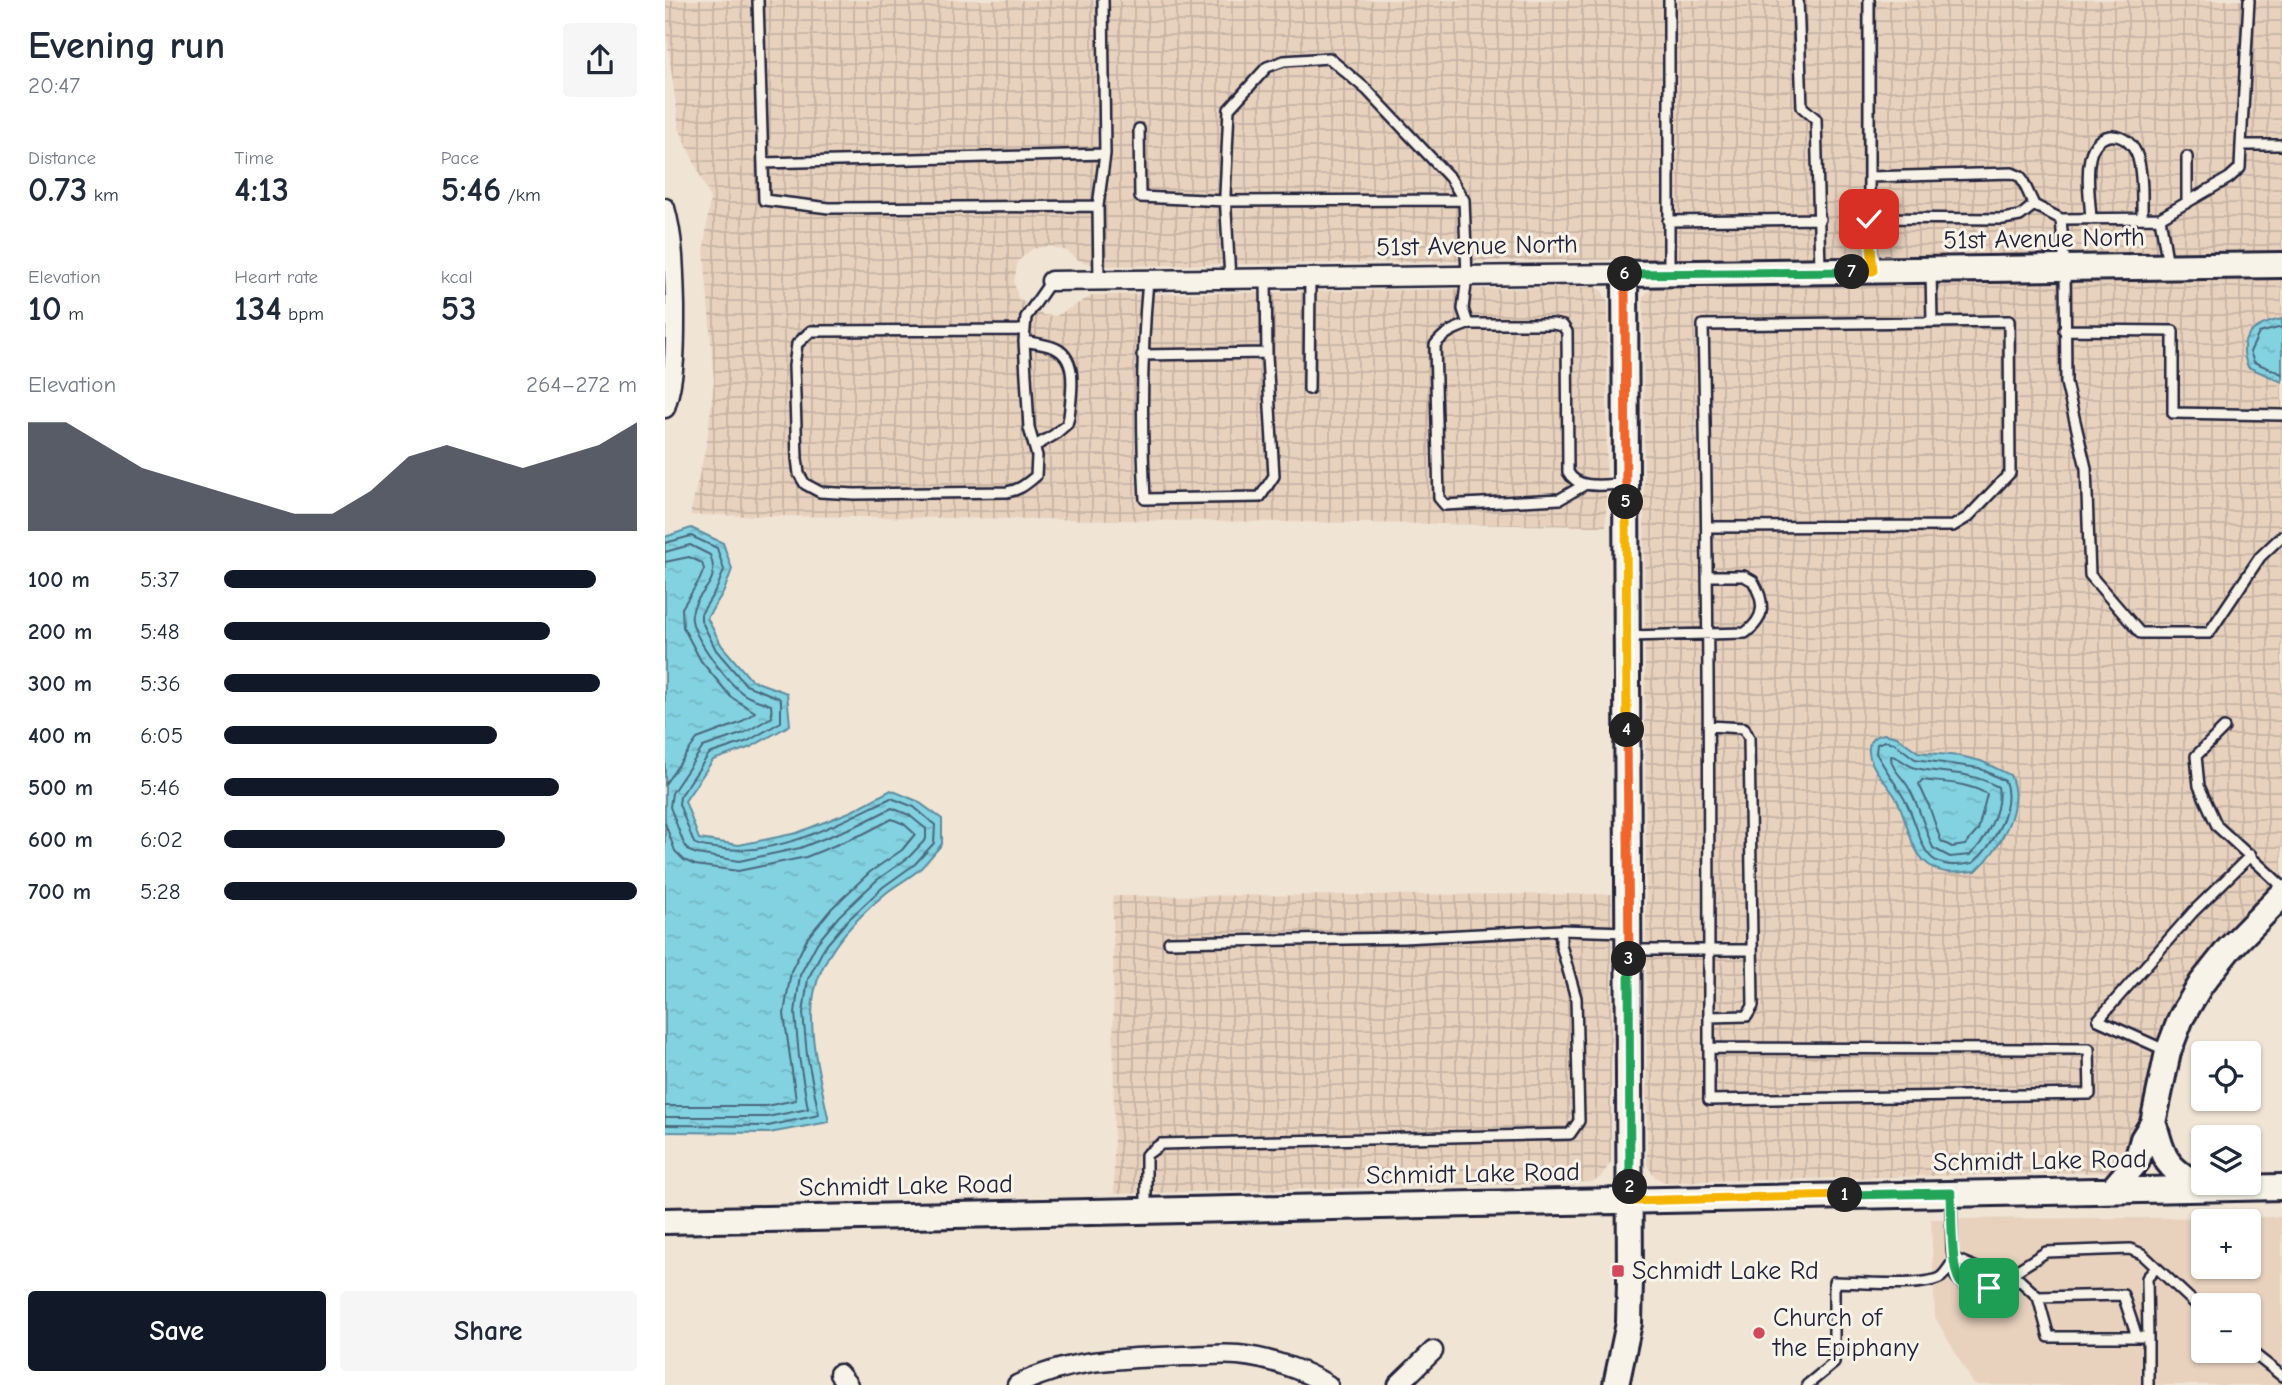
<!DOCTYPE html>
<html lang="en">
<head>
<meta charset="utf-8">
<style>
	:root { --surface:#fff; --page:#f6f6f7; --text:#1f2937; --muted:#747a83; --accent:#111827 }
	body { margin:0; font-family:"Comic Neue",sans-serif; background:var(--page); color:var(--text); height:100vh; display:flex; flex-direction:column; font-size:26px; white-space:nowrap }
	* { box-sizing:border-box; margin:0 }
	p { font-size:23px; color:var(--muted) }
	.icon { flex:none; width:38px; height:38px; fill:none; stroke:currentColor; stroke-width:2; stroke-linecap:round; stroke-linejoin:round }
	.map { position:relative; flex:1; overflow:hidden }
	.details { display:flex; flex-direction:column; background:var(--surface); width:665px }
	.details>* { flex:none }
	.buttons { position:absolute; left:1526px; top:1041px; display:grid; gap:14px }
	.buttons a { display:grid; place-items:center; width:70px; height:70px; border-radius:7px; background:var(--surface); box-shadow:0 2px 5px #0004; font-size:35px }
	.pin { position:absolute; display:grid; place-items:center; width:60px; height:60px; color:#fff; margin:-30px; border-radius:14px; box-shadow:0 4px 10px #0006 }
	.km { position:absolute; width:35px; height:35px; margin:-18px; border-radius:50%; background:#222; color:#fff; font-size:19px; line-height:35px; text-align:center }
	.round { display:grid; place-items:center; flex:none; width:74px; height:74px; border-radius:7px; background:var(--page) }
	.summary { display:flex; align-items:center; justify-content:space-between; height:119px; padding:0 28px }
	h1 { font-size:38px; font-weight:800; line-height:52px }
	.stats { display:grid; grid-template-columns:repeat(3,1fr); gap:10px; height:119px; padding:7px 28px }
	.stats div { display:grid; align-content:center }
	.stats b { font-size:35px; font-weight:800 }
	.stats small { font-size:19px; font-weight:400 }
	.stats p { font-size:19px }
	.chart { height:196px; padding:14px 28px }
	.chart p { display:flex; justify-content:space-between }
	.chart svg { width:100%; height:126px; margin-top:7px; fill:var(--accent); opacity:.7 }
	.action { display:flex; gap:14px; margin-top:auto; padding:14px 28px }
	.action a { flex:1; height:80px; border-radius:7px; background:var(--accent); color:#fff; font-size:28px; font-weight:800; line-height:80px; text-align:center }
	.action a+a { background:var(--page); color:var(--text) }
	ul { padding:0 28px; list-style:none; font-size:23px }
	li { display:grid; grid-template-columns:112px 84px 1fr; align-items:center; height:52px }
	li i { height:18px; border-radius:9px; background:var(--accent) }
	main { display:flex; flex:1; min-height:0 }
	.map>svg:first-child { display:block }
</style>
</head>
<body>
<main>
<section class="details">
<div class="summary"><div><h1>Evening run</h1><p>20:47</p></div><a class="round"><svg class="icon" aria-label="share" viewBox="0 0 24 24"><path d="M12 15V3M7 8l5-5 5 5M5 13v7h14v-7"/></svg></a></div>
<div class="stats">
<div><p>Distance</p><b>0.73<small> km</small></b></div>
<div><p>Time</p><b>4:13</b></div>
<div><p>Pace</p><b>5:46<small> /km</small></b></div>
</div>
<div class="stats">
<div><p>Elevation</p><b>10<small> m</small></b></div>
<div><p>Heart rate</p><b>134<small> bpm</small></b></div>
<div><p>kcal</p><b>53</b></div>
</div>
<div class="chart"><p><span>Elevation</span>264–272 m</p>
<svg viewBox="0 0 160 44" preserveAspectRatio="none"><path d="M0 44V6L10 6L20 14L30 22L40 26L50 30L60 34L70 38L80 38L90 30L100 18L110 14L120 18L130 22L140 18L150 14L160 6V44z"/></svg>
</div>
<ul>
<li><b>100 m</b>5:37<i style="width:90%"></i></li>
<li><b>200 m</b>5:48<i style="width:79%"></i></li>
<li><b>300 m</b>5:36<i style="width:91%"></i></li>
<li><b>400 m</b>6:05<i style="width:66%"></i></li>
<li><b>500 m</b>5:46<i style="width:81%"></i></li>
<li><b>600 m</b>6:02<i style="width:68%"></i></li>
<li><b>700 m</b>5:28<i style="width:100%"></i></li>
</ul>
<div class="action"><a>Save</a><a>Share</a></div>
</section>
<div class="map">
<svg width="1617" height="1385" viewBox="0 0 1617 1385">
	<defs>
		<pattern id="industrial-grid" width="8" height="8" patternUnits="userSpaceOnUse" patternTransform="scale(1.75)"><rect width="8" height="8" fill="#e8d2be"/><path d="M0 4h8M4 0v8" fill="none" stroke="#c7b4a4"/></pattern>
		<pattern id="water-ripples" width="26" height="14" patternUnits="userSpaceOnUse" patternTransform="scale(1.75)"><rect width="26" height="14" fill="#83d2e1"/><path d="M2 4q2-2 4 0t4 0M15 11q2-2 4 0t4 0" fill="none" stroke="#71b4c2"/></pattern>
	</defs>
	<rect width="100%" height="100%" fill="#f0e4d5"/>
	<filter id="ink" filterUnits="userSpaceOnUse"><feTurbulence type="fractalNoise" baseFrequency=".0143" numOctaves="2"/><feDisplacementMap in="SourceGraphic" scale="14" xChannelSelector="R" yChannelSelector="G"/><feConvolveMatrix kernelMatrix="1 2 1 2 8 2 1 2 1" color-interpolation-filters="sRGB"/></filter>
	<g filter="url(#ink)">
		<path fill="#e8d2be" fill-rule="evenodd" d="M1617,1217V1385H1309L1270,1317L1266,1219ZM1538,1222H1584V1267H1538ZM1538,1306H1584V1351H1538Z"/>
		<path fill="url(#industrial-grid)" d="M0,0H1617V251L434,266L415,261L402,251L384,246L367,249L353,261L349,282L353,298L378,315L391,316L428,295L931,287L937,291L943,302L941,526L25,515L42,441L49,381L39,248L45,198L14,128L0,24Z
			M1617,278V881L1491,1054L1467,1158L1450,1172L999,1182L990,1177L982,1165L978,296L990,286Z
			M947,894L946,1162L935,1178L926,1182L449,1194L448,896Z"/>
		<path fill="url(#water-ripples)" stroke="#5c8c9f" stroke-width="2" d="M1617,319V382L1583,367C1570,336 1589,325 1617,319Z
			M26,528L58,543L67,569L59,591L42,618L57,646L86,680L122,693L125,725L86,747L48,760L20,801L34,839L74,845L132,833L187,811L226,790L252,801L277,819V844C270,852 263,861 256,868C245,878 232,884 221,893C128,973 140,1011 164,1122L104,1133L0,1132V537Z
			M1219,734L1232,737L1253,752L1295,756L1316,761L1345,775C1360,807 1334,850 1311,871C1294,872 1279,876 1264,865C1244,851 1243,819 1231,798C1223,784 1205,768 1204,752C1203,740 1209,736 1219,734Z"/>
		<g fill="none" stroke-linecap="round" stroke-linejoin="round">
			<path stroke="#49687d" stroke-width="2" d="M1617,327L1594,333L1585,352L1589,362L1617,374
				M0,543L26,536L52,548L59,570L52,588L36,614V620L51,650L81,685L114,698L116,701V722L83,741L44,754L15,797L14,804L29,843C35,847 43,847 50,848C113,858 171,824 226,798L249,807L270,825L269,843L250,864L218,887L181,922L159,948L143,979L138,1013L142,1055L154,1115L103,1126L0,1125
				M0,552L25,545L45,555C57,587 31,589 27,614C23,632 62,681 76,692C83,699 97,701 106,705L107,717L79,733L38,747L7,793L5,807L19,844L24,851L32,854L74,861L135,848L193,825L227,808L244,815L261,829V839L244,857L212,880L174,916L152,943L135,975L130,1013L134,1057L143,1109L102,1117H0
				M0,562L24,557L37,563L39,569L35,579L17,608L18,627L36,661L66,697L90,712L75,723L32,739L0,784
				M1220,741L1229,743L1250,759L1314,768L1340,781C1350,808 1328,846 1308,863C1254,874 1260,841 1242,804C1233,786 1221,771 1211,753L1212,744Z
				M1226,756C1235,757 1242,766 1251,768C1283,775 1302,770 1333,787C1337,809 1321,841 1305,855L1285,857L1268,848C1259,827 1254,804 1242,785C1236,776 1225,767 1226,756Z
				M1257,780C1280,783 1301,782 1322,794L1313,830L1300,845L1287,847L1276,841L1264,806L1254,784Z
				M0,823L10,851L19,860L30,865L73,871L141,857L198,834L227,819L239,824L250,834L237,850L205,872L167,908L143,937L126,971L119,1014L131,1100L101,1106H0"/>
			<defs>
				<path id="lane" d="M93,0L99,200L164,208L433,206
					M1004,0V273
					M1133,0L1137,107L1151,119L1155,268
					M1204,0V218L1208,269
					M474,129L475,197L561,201L799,200
					M1576,145L1584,0
					M98,163L440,154
					M1204,177L1347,173L1356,177L1369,205L1396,219L1400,268L1401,383L1421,468L1425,575L1475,633H1544L1595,557L1617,536
					M1522,203V157
					M1204,218L1338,219L1355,216L1369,205
					M1396,219L1495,218
					M1426,219C1425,200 1421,178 1425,158C1431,128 1464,129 1473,158C1478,177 1477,199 1477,218
					M1003,221L1155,219
					M1503,265L1495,218L1564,178L1575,168L1576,145H1617
					M1266,272L1267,321
					M565,278L560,195L564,109L602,67L619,61L664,58L702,90L785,178L799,200L802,276L798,309L803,324H888L898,326L902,332L903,472C913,491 941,484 960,484
					M434,280L433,206L440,154L438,0
					M483,280C476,356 476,423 480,499L595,497L609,476L602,356L601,278
					M803,324C789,329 779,333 770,345L774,498L780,505L895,499L919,485
					M360,330L146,331L132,344L129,366L132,458L134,474L140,484L155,492L189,494L342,492C355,490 361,484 371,476L372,456L364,428L359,341L361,317L386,281
					M1399,330L1508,331V413L1617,415
					M359,341C368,343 379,344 387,347C415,356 406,395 404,417L402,424L389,435L370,446
					M477,355L602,353
					M644,389L645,277
					M1043,527L1288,526L1303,517L1345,473L1344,321L1038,325C1044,584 1044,842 1044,1100L1425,1094L1424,1049L1044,1048
					M964,636L1080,633C1101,618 1100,602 1088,581L1079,576H1043
					M1043,726L1079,728L1084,738L1088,1006L1082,1016L1044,1017
					M1559,728L1531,756L1534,786L1552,826L1617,886
					M504,942L738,938L896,930L962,932
					M966,950H1087
					M1500,1050L1433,1020L1528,912L1586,855
					M1286,1195L1287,1249L1291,1277L1297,1284L1309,1288H1324L1381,1252L1465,1249L1477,1254L1538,1311
					M481,1210V1155L496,1144L905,1134L914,1121L911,998L896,945V930
					M1290,1259L1319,1271L1348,1274L1373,1297L1384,1337H1483V1385
					M1373,1297L1458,1295L1472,1337
					M1483,1337L1482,1278L1491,1268
					M1584,1350L1617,1376
					M1142,1385L1169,1363V1282C1190,1282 1260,1288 1276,1277C1281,1273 1286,1264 1290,1259"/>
				<path id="street" d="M0,208C9,240 9,272 10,306C10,341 11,374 0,408
					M386,281L960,274
					M174,1374L183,1385
					M352,1385C405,1358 461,1358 519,1356C536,1356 555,1353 573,1355C603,1358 637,1369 663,1385
					M733,1385L768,1351"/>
				<path id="secondary" d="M1488,1123C1492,1132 1493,1141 1497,1150C1503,1169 1522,1179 1538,1188
					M1447,1190L1472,1161L1478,1139L1488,1123L1503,1052L1516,1018L1536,984L1563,950L1617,895
					M0,1221L1617,1187
					M951,1385L964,1323L965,1280L960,274L1617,265"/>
			</defs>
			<use href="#lane" stroke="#22223b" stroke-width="14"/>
			<use href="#street" stroke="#22223b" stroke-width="23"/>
			<use href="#secondary" stroke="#22223b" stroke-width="30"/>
			<use href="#lane" stroke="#f7f3e8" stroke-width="9"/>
			<use href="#street" stroke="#f7f3e8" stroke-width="18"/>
			<use href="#secondary" stroke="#f7f3e8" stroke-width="24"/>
		</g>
	</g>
	<g fill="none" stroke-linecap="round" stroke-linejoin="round" filter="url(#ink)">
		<defs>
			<path id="split-1" d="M1180,1195L1286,1193C1287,1209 1285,1276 1297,1284C1305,1289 1315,1288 1324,1288"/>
			<path id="split-2" d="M965,1187V1201L1180,1195"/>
			<path id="split-3" d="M964,959L965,1187"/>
			<path id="split-4" d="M962,730L964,959"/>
			<path id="split-5" d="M961,502L962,730"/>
			<path id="split-6" d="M960,274L961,502"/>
			<path id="split-7" d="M960,274L1187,272"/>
			<path id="split-8" d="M1187,272L1208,271L1204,219"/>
		</defs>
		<use href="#split-1" stroke="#fff" stroke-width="14"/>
		<use href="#split-2" stroke="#fff" stroke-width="14"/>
		<use href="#split-3" stroke="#fff" stroke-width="14"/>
		<use href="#split-4" stroke="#fff" stroke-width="14"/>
		<use href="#split-5" stroke="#fff" stroke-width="14"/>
		<use href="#split-6" stroke="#fff" stroke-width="14"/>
		<use href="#split-7" stroke="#fff" stroke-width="14"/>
		<use href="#split-8" stroke="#fff" stroke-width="14"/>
		<use href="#split-1" stroke="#22a559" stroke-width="9"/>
		<use href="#split-2" stroke="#f5b400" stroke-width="9"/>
		<use href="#split-3" stroke="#22a559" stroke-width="9"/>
		<use href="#split-4" stroke="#f0652b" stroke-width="9"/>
		<use href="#split-5" stroke="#f5b400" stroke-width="9"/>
		<use href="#split-6" stroke="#f0652b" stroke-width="9"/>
		<use href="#split-7" stroke="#22a559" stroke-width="9"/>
		<use href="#split-8" stroke="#f5b400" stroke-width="9"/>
	</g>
	<g fill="#d1495b" stroke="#f7f3e8" stroke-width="2.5">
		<rect x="946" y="1264" width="14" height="14" rx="3.5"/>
		<circle cx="1094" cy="1333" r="7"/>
	</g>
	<g text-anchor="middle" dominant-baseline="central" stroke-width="6" stroke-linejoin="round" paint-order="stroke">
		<g font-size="26" fill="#22223b" stroke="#f7f3e8">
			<text transform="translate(1379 239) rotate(-1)">51st Avenue North</text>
			<text transform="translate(812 246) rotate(-1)">51st Avenue North</text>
			<text transform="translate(1375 1161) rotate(-1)">Schmidt Lake Road</text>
			<text transform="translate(808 1174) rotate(-1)">Schmidt Lake Road</text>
			<text transform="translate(241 1186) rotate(-1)">Schmidt Lake Road</text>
		</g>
		<g font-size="26" fill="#22223b" stroke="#f7f3e8" text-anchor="start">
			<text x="967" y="1271">Schmidt Lake Rd</text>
			<text x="1108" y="1318">Church of<tspan x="1108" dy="30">the Epiphany</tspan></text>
		</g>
	</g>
</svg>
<div class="buttons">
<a><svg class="icon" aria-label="locate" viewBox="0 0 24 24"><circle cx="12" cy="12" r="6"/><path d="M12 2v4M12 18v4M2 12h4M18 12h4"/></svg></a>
<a><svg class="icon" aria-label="layers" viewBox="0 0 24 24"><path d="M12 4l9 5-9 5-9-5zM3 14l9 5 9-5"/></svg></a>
<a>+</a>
<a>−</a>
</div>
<div class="pin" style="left:1324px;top:1288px;background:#1e9e55"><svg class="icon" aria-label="arrive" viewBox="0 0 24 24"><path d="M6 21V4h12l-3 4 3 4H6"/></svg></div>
<div class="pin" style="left:1204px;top:219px;background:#d93025"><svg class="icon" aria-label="check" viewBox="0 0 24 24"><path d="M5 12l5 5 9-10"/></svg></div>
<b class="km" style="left:1180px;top:1195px">1</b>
<b class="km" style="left:965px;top:1187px">2</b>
<b class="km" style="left:964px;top:959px">3</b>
<b class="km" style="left:962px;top:730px">4</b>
<b class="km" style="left:961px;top:502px">5</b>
<b class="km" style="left:960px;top:274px">6</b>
<b class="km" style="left:1187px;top:272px">7</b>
</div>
</main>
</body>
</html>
